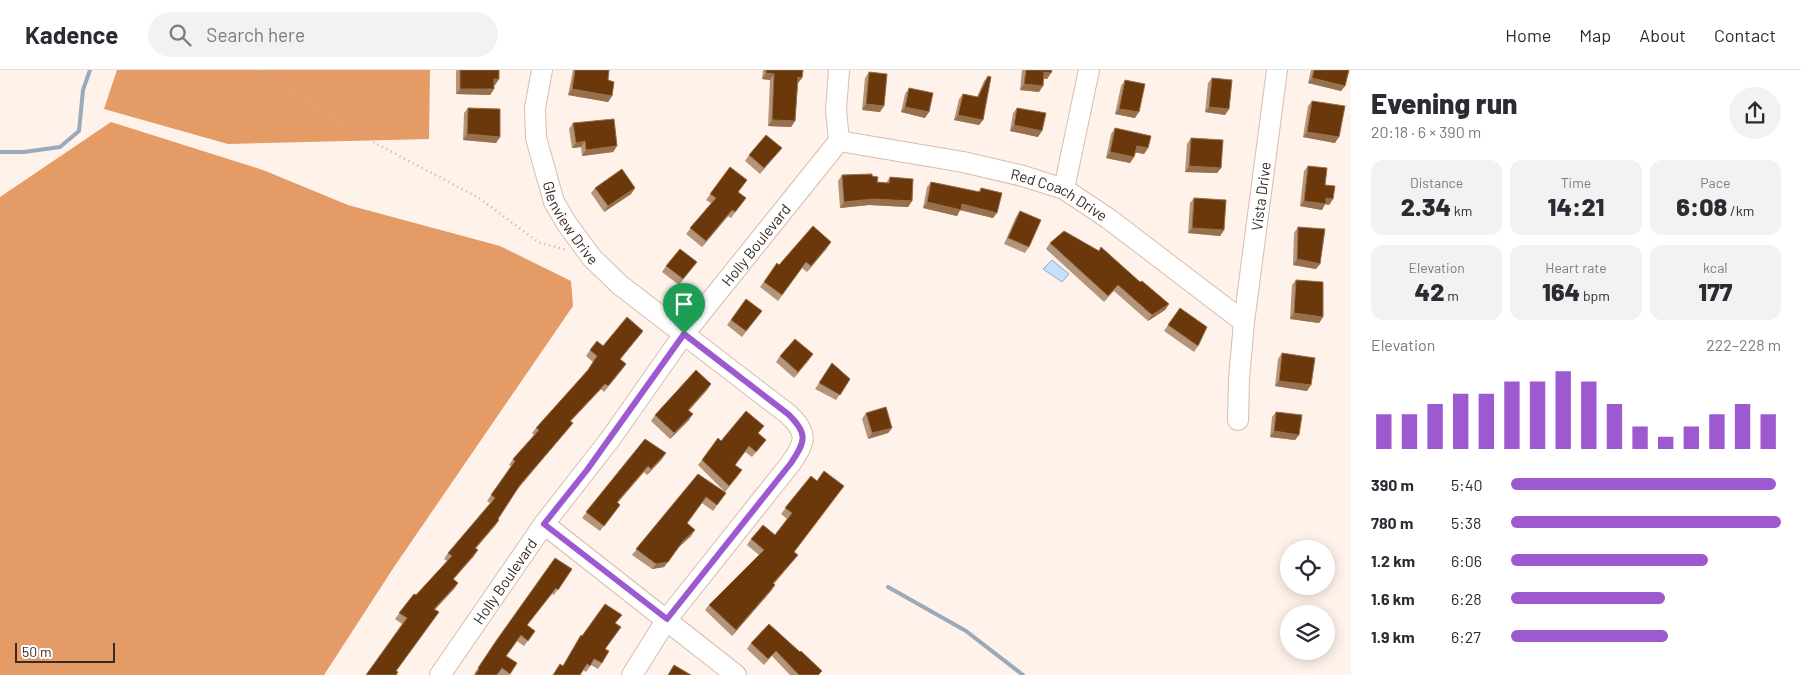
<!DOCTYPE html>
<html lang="en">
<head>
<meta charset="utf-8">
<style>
	:root { --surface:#fff; --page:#f2f2f3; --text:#2b2b33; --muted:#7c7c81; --line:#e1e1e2; --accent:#9d5ad0 }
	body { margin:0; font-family:Barlow,sans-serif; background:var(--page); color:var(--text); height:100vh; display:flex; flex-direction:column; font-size:19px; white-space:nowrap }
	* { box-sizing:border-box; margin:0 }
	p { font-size:16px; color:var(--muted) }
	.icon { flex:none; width:28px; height:28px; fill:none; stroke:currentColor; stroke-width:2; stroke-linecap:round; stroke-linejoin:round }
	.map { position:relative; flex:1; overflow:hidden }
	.panel { display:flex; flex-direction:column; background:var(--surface); width:450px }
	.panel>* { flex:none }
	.tools { position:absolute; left:1280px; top:470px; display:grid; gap:10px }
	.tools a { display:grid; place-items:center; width:55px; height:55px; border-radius:50%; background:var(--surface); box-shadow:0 2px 12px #0003; font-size:25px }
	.scale { position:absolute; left:15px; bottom:12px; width:100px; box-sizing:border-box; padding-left:5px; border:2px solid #372c24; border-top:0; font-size:14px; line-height:18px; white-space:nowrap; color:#372c24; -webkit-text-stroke:4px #fff; paint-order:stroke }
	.pin { position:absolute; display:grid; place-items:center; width:42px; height:42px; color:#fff; margin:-51px -21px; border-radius:50% 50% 50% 0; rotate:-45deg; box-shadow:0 0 5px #0007 }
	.pin .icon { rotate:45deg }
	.round { display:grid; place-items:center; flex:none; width:52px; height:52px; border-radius:26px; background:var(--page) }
	.overview { display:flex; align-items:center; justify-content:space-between; height:85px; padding:0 20px }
	h1 { font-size:28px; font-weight:800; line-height:38px }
	.figures { display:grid; grid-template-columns:repeat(3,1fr); gap:8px; height:85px; padding:5px 20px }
	.figures div { display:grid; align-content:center; border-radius:12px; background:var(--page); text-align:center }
	.figures b { font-size:25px; font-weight:800 }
	.figures small { font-size:14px; font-weight:400 }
	.figures p { font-size:14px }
	.chart { height:140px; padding:10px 20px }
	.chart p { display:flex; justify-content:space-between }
	.chart svg { width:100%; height:90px; margin-top:5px; stroke:var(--accent); stroke-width:6 }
	ul { padding:0 20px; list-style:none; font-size:16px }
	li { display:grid; grid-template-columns:80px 60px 1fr; align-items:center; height:38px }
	li i { height:12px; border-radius:6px; background:var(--accent) }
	header { display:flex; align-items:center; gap:30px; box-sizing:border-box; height:70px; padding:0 25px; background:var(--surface); border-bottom:1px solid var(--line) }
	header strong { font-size:24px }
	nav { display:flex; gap:28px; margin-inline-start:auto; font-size:18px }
	.search { width:350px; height:45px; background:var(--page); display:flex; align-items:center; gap:12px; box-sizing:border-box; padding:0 18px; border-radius:28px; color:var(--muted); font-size:19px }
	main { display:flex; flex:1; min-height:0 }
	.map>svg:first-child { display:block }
</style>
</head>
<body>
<header>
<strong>Kadence</strong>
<div class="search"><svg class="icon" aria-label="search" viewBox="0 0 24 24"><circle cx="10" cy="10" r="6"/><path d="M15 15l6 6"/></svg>Search here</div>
<nav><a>Home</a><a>Map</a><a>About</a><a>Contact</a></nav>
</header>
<main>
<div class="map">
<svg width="1351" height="605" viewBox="0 0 1351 605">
	<rect width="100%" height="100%" fill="#fef2ea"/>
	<path fill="#e59b65" d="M117,0H430L429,69L228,74L104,39Z
		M111,52L263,100L348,135L500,176L571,211L573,236L394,497L324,605H0V127Z"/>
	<path fill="#c5e0fa" stroke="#9aaaba" d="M1052,190L1069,204L1062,212L1043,199Z"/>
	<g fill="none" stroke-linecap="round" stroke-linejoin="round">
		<path stroke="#9aaaba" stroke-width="4" d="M0,82H24L60,77L79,61L83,20L90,0
			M888,517L966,561L1023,605"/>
		<defs>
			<g id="minor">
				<path id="s1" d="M542,0L535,38L536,68L554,132L567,154L592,188L620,215L788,344C808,363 806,371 791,393L667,549L632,605"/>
				<path id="s2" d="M839,71L963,92L1023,106L1064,119L1109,149L1244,252"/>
				<path d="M1064,119L1089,0"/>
				<path id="s3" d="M1238,350L1239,309L1244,252L1277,0"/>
				<path d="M544,454L736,605"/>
				<path id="s4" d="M440,605L544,454L611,368L684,264L839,71L836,40L839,0"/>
			</g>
		</defs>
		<use href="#minor" stroke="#d9bdab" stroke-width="22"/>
		<path stroke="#bfb4ac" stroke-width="2.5" stroke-dasharray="1 4" stroke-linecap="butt" d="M259,0L358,64L479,128L538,172L566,180"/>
		<use href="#minor" stroke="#fff" stroke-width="20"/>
	</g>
	<path fill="#b4957a" d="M457,0H499V9L495,15H494V19L490,25L456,24V1Z
		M573,0H609L608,10L612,26L608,32L568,25Z
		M763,0H803L802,8L798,13L795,51L791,57L768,56L770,10L762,9Z
		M1022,0H1052L1051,3L1047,9H1044L1039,22L1020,20Z
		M1311,0H1349L1345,16L1341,21L1308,13Z
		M869,2L880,42L862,40L865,8Z
		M988,6L983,50L979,55L954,50L959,29L963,24L977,27L984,11Z
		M1212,8L1229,39L1225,45L1205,42L1208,13Z
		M1125,10L1135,48L1115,44L1121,16Z
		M909,18L925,48L901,42L905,24Z
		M1312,31L1335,73L1303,67L1308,36Z
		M468,38L500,67L496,73L463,70L464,43Z
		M1017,38L1038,67L1010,61L1013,43Z
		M573,53L617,76L613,82L582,86L581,77L572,78L569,59Z
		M1115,58L1148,78L1144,84L1135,82L1134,87L1130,93L1106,88L1111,64Z
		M1191,68L1221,98L1217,103L1185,102L1187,74Z
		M782,78L760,104L745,91L749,85Z
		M1308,96L1325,115L1333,129L1329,135L1325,134L1322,140L1300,136L1304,101Z
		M730,97L738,122L746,128L731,148L728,146L702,177L686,164L711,133L706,130Z
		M842,105L872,106L877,112L886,113L890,107L912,131L908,137L869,135L840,138L838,111Z
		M931,112L978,122L981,118L993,148L960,140L957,146L923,138L927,117Z
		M595,118H635L631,124L604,142L591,123Z
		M1194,128L1224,160L1220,166L1188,163L1190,133Z
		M1020,141L1029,177L1025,183L1004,174L1016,147Z
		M1298,157L1316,199L1293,195L1294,163Z
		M1050,173L1140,212L1169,234L1165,240L1148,251L1114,221L1104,232L1046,179Z
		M827,178L807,202L802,198L778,231L760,217L777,193L779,195Z
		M697,192L679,215L662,202L666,196Z
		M1296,210L1323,247L1319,253L1290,249L1292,215Z
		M746,229L762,241L742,267L727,255Z
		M1180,238L1198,276L1194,282L1164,261Z
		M643,261L620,290L626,294L622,300L604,322L601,319L571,351L569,358L517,419L498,449L499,450L476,478L474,486L454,509L458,513L454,519L366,605L402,554L395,549L414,524L416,525L447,491L444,489L448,483L490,433L487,431L511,396L509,395L513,389L534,365L532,363L536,358L588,300L593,292L586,286L590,280L603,276Z
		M1282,283L1307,321L1275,316L1278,289Z
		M813,284L794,308L776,292L780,286Z
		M832,293L850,309L836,330L815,319Z
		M711,314L707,320L689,340V350L670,369L651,351L655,345Z
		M1276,342L1299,365L1295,370L1270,367L1272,347Z
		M866,343L892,358L888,363L868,369L862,349Z
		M759,364L766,370L752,387L745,382L735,395L738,406L725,422L698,395L702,390Z
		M645,369L662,389L647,405L644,402L617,433L620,435L600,461L582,448Z
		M698,404L726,423L713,441L702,433L687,454L691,466L679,477L664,497L652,499L632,485Z
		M811,406L794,482L798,485L774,514L775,515L771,521L732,566L705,540L709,535L759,485L747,475L751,469L775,465L787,449L781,444Z
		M572,499L554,525L552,524L527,555L535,561L524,576L517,571L506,586L517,593L509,605H499L498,604L475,605L474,604L496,571Z
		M616,553L605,579L602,593L598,599L591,595L586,602L583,600L563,596L581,565L582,566Z
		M751,573L800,582L822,601L819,605H790L772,586L764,595L747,579Z"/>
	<path fill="#97704e" d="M1044,2L1051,3L1047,9L1040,8Z
		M766,3L774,4L770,10L762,9Z
		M798,7L802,8L798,13H794Z
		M1312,8L1345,16L1341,21L1308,13Z
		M494,9H499L495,15H490Z
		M1024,14L1043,16L1039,22L1020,20Z
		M460,19H494L490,25L456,24Z
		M572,19L612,26L608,32L568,25Z
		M866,34L884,36L880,42L862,40Z
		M905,37L929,42L925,48L901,42Z
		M1209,37L1229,39L1225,45L1205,42Z
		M1119,39L1139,42L1135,48L1115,44Z
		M958,45L983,50L979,55L954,50Z
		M772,50L795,51L791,57L768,56Z
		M1014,55L1042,61L1038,67L1010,61Z
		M1307,62L1339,67L1335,73L1303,67Z
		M467,64L500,67L496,73L463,70Z
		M585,71L581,77L572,78L576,73Z
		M617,76L613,82L582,86L586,80Z
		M1137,76L1148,78L1144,84L1133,82Z
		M1110,82L1134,87L1130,93L1106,88Z
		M1189,96L1221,98L1217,103L1185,102Z
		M635,118L631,124L604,142L608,136Z
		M1326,128L1333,129L1329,135L1325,134L1322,140L1300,136L1304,131Z
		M873,129L912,131L908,137L869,135L840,138L844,132Z
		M927,132L962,134L997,143L993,148L960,140L957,146L923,138Z
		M732,140L728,146L702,177L706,171Z
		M1192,158L1224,160L1220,166L1188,163Z
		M831,172L827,178L807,202L811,196Z
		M1297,189L1320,194L1316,199L1293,195Z
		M1169,234L1165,240L1148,251L1152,245Z
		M1294,243L1323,247L1319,253L1290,249Z
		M813,284L809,290L794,308L798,302Z
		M1279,311L1311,315L1307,321L1275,316Z
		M605,314L601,319L566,356L570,351Z
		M711,314L707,320L684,346L688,340Z
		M693,344L689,350L670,369L674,363Z
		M573,353L569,358L516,421L520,415Z
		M892,358L888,363L868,369L872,363Z
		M1274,361L1299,365L1295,370L1270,367Z
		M666,383L662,389L647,405L651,399Z
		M648,396L644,402L613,438L617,432Z
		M499,450L495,456L471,484L475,478Z
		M695,460L691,466L679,477L664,497L652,499L656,494L683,471Z
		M478,480L474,486L449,514L453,509Z
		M798,485L794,490L769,519L773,513Z
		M458,513L454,519L430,545L434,539Z
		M775,515L771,521L732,566L736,560Z"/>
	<path fill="#6b380b" stroke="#97704e" d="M460,0H499V9H494V19H460Z
		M575,0H609L608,10L614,12L612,26L572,19Z
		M766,0H803L802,8L798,7L795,51L772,50L774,4L766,3Z
		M1026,0H1052L1051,3L1044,2L1043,16L1024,14Z
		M1314,0H1349L1345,16L1312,8Z
		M869,2L887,4L884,36L866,34Z
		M988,6L991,7L983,50L958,45L963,24L978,27Z
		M1212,8L1232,10L1229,39L1209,37Z
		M1125,10L1145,14L1139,42L1119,39Z
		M909,18L933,23L929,42L905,37Z
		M1312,31L1345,36L1339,67L1307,62Z
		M468,38L500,39V67L467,64Z
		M1017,38L1046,43L1042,61L1014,55Z
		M614,49L617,76L586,80L585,71L576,73L573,53Z
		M1115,58L1151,66L1148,78L1137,76L1134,87L1110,82Z
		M766,65L782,78L764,98L749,85Z
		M1191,68L1223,70L1221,98L1189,96Z
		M1308,96L1327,98L1325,115L1335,116L1333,129L1326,128V134L1304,131Z
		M730,97L747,110L738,122L746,128L735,142L732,140L706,171L690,158L716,128L710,124Z
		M622,99L635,118L608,136L595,118Z
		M872,104V106L878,107L877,112L889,113L890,107L913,109L912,131L873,129L844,132L842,105Z
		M931,112L980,122L981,118L1002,123L997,143L962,134L961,140L927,132Z
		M1194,128L1226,130L1224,160L1192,158Z
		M1020,141L1041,150L1029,177L1008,168Z
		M813,156L831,172L811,196L806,192L782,225L764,212L777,193L779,195Z
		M1298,157L1325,159L1320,194L1297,189Z
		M1064,161L1099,181L1101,177L1140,212L1142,211L1169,234L1152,245L1118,215L1108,226L1050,173Z
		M680,179L697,192L683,209L666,196Z
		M1296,210L1323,212V247L1294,243Z
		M746,229L762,241L746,261L731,250Z
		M1180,238L1207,257L1198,276L1168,255Z
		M627,247L643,261L620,289L626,294L608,316L605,314L570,351L573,353L520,415L498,449L499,450L475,478L478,480L453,509L458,513L434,539L439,542L396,601L398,602L396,605H366L407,548L399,543L414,524L416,525L452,486L448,483L495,428L491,425L515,391L513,389L539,360L536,358L588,300L597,286L590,280L597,271L603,276Z
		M795,269L813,284L798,302L780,286Z
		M1282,283L1315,288L1311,315L1279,311Z
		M832,293L850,309L840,325L819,313Z
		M696,300L711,314L688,340L693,344L674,363L655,345Z
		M886,337L892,358L872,363L866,343Z
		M746,341L764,356L758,363L766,370L756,382L749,376L735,395L742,400L729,416L702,390L718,368L721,371Z
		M1276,342L1302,345L1299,365L1274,361Z
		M645,369L666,383L651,399L648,396L617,432L620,435L604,456L586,442Z
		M824,401L844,416L794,482L798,485L773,513L775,515L736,560L709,535L764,480L751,469L758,461L763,455L775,465L792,443L785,438L811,406L817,411Z
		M698,404L726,423L717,435L706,427L687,453L695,460L683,471L668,492L656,494L636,479Z
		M555,488L572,499L558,520L556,518L527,555L535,561L528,571L521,565L506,586L517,593L510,604L502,598L497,605H475L479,599L478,598L496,571Z
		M605,534L622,545L615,553L621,557L605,579L609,581L602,593L594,589L590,596L587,594L580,605H553L560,594L563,596L581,565L582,566Z
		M769,554L800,582L801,581L822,601L818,605H799L776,581L768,589L751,573Z
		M674,595L691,605H668Z"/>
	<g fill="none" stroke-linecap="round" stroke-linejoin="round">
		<defs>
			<path id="route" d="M684,264L788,344C808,363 806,371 791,393L667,549L544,454L587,400Z"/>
		</defs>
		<use href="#route" stroke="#fff" stroke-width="10"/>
		<use href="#route" stroke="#9d5ad0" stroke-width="6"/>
	</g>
	<g text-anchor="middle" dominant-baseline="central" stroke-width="5" stroke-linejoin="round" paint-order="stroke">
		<g font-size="15" fill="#372c24" stroke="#fff">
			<text stroke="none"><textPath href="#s2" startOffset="228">Red Coach Drive</textPath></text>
			<text stroke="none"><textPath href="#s3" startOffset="225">Vista Drive</textPath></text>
			<text stroke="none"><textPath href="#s1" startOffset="161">Glenview Drive</textPath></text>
			<text stroke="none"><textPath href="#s4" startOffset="534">Holly Boulevard</textPath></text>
			<text stroke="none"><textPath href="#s4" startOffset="114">Holly Boulevard</textPath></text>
		</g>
	</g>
</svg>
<div class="tools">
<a><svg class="icon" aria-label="locate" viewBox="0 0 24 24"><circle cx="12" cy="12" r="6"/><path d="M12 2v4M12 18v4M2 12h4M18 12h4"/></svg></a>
<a><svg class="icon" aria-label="layers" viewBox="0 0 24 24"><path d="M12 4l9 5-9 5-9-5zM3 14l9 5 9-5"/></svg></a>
</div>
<div class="scale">50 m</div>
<div class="pin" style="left:684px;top:264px;background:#1e9e55"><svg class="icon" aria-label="arrive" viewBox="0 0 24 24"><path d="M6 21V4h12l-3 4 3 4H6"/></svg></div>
</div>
<section class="panel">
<div class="overview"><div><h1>Evening run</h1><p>20:18 · 6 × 390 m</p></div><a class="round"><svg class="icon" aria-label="share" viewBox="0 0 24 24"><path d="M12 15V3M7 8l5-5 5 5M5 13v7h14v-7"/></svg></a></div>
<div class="figures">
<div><p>Distance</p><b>2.34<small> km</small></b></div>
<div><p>Time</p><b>14:21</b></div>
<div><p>Pace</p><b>6:08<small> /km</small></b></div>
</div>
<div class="figures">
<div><p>Elevation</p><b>42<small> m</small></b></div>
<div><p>Heart rate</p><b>164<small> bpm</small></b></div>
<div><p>kcal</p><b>177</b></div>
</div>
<div class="chart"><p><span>Elevation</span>222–228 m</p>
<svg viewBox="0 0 160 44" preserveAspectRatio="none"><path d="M5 44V27M15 44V27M25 44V22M35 44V17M45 44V17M55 44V11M65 44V11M75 44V6M85 44V11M95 44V22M105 44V33M115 44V38M125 44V33M135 44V27M145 44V22M155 44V27"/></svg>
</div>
<ul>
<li><b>390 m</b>5:40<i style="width:98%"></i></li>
<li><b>780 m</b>5:38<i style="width:100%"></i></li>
<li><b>1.2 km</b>6:06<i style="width:73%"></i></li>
<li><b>1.6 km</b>6:28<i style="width:57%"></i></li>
<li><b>1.9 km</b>6:27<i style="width:58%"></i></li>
</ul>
</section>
</main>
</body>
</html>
